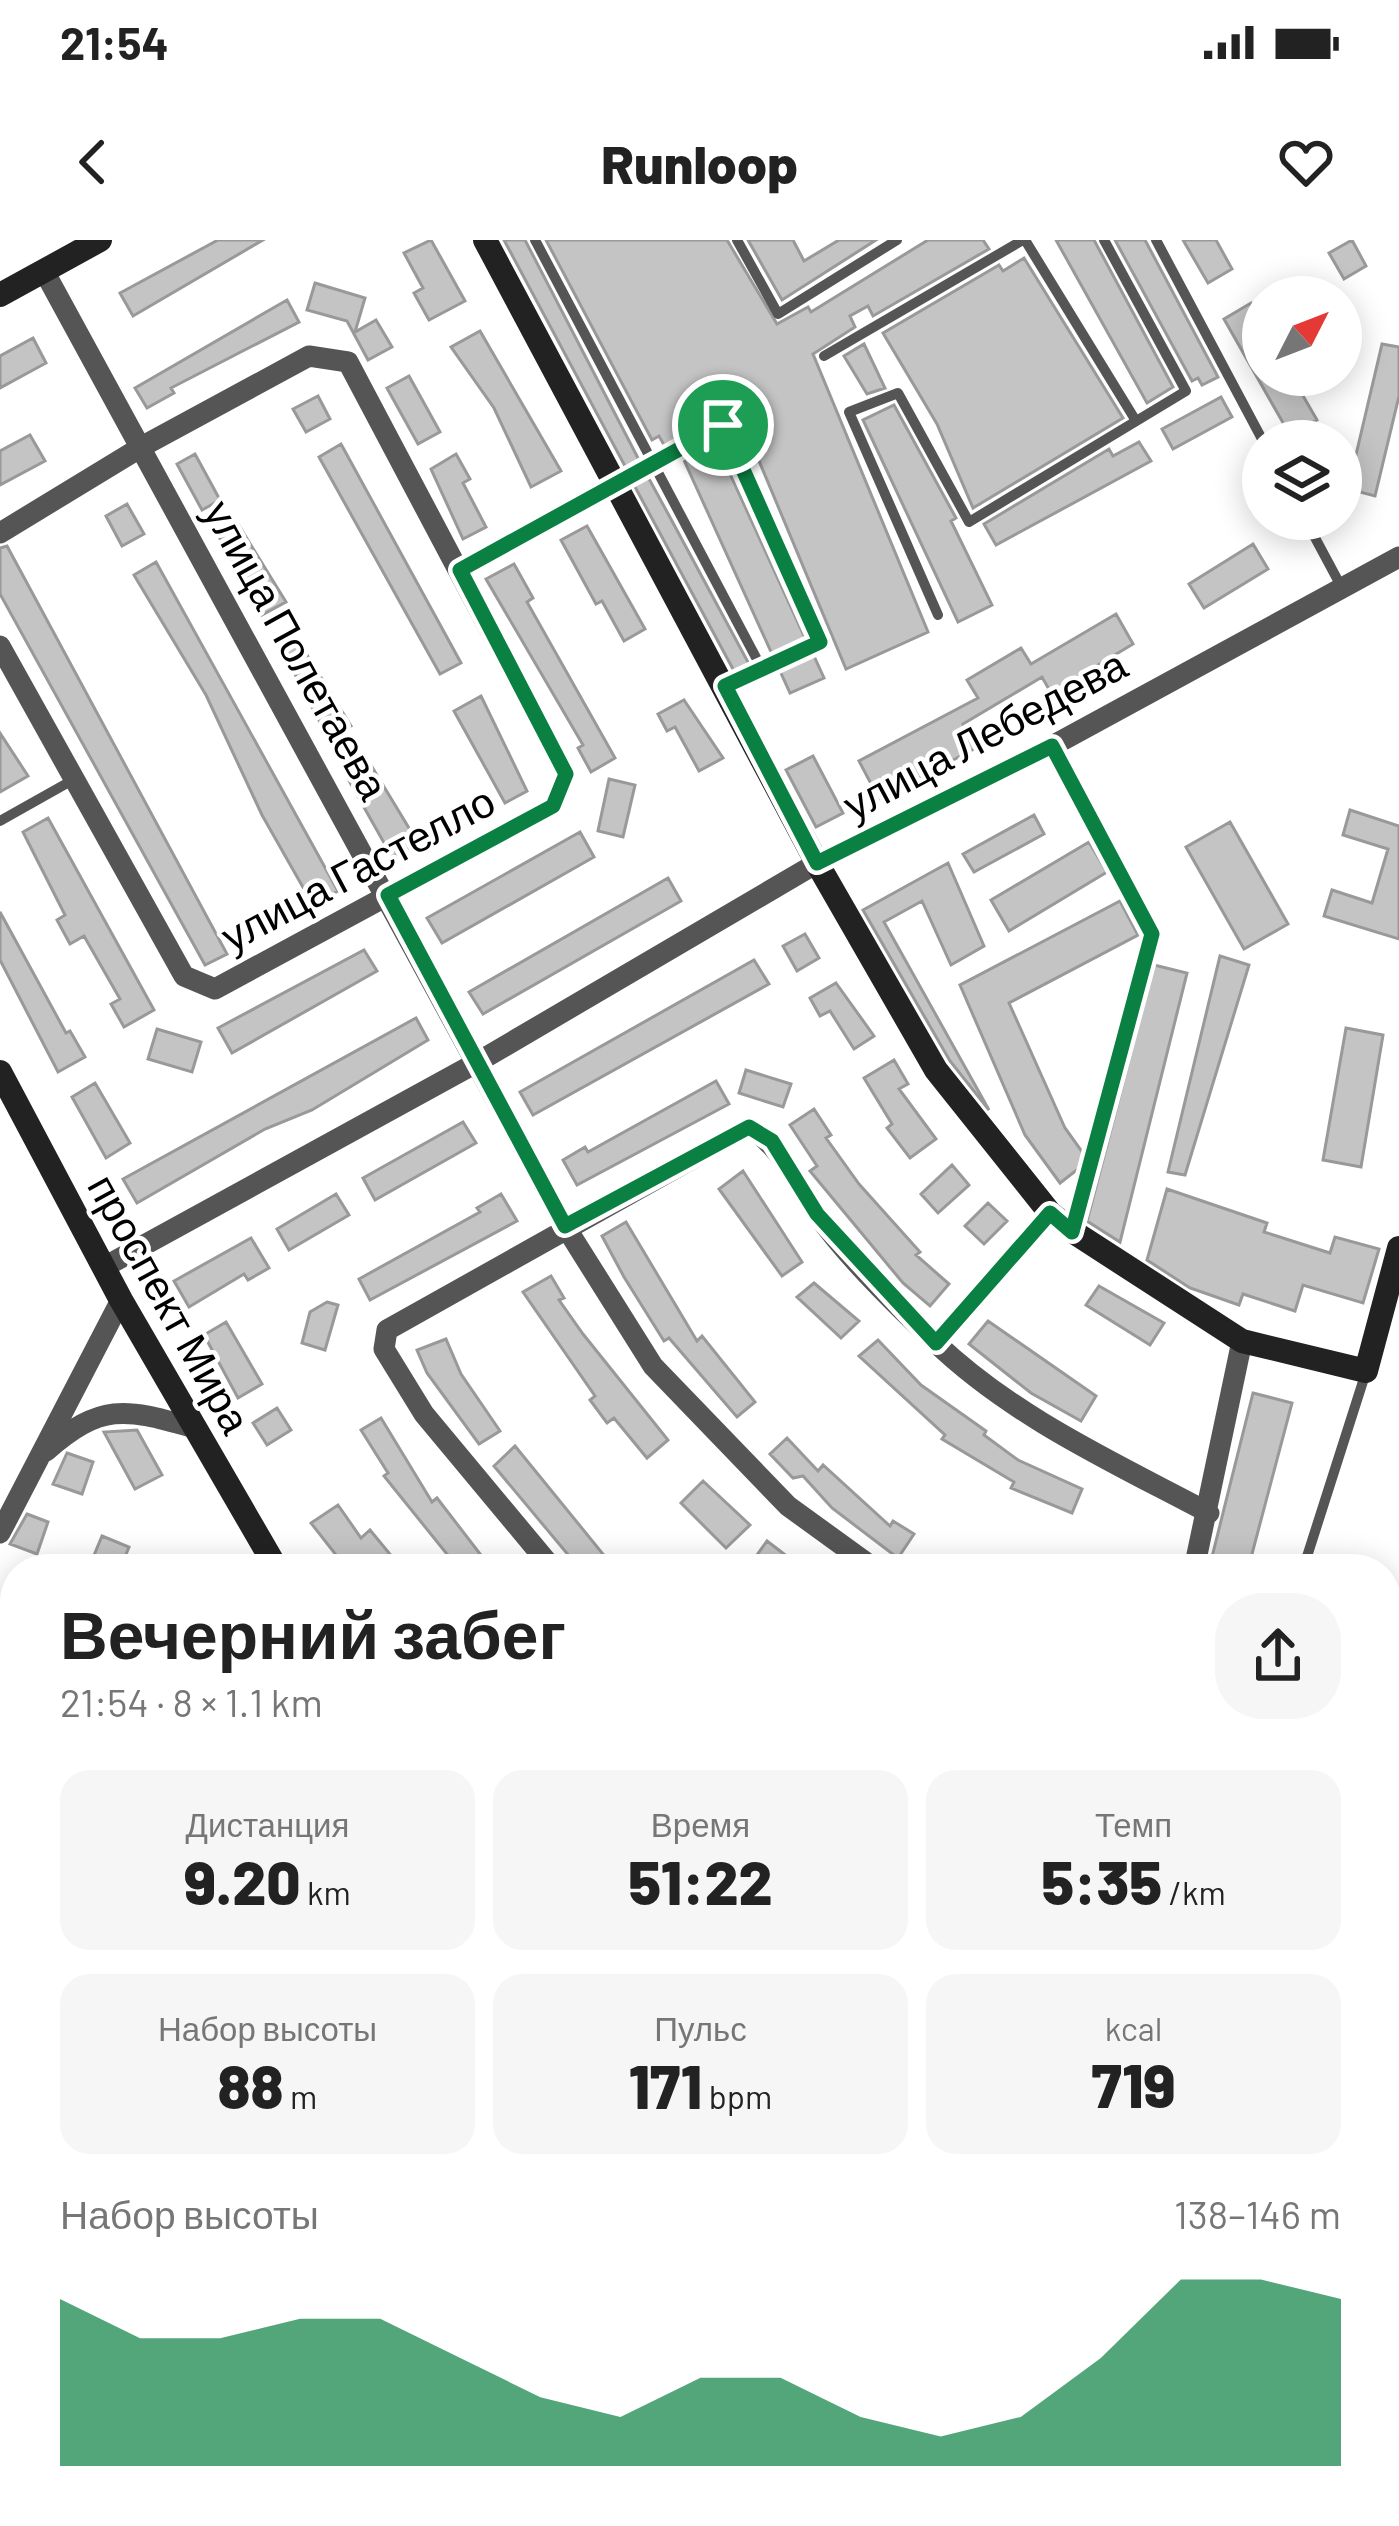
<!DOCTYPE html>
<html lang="ru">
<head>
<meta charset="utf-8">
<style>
	:root { --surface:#fff; --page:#f6f6f6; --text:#222; --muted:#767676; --accent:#0b8043 }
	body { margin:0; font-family:Barlow,sans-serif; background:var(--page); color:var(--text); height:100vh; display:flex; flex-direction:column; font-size:45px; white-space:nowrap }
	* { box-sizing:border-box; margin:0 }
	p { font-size:39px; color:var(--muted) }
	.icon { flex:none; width:66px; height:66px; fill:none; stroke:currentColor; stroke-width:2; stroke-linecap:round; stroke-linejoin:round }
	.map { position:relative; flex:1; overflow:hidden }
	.panel { position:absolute; left:0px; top:1314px; width:1401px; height:972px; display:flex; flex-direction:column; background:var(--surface); border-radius:48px 48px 0 0; box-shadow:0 6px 30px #0003 }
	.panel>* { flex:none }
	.needle { width:78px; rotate:48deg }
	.controls { position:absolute; left:1242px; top:36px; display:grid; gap:24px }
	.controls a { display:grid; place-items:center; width:120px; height:120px; border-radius:50%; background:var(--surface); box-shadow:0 6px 30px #0003; font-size:60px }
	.pin { position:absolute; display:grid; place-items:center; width:102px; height:102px; color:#fff; margin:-51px; border:6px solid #fff; border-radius:50%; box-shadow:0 3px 12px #0007 }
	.round { display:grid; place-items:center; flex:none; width:126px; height:126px; border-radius:48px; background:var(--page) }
	.overview { display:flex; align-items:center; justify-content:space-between; height:204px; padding:0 60px }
	h1 { font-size:66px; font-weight:800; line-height:90px }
	.figures { display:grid; grid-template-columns:repeat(3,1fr); gap:18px; height:204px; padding:12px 60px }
	.figures div { display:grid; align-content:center; border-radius:30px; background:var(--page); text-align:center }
	.figures b { font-size:60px; font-weight:800 }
	.figures small { font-size:33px; font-weight:400 }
	.figures p { font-size:33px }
	.chart { height:336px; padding:24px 60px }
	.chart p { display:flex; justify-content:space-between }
	.chart svg { width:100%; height:216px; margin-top:12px; fill:var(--accent); opacity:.7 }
	.status { display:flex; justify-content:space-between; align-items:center; height:84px; padding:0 60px; background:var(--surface); direction:ltr }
	.status svg { height:33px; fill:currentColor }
	header { display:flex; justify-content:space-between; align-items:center; height:156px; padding:0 60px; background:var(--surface); font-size:54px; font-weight:800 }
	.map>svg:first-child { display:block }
</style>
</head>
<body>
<div class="status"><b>21:54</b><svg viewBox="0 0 49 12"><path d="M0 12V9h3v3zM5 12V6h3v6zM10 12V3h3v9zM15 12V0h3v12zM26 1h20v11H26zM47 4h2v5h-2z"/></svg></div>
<header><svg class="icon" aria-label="back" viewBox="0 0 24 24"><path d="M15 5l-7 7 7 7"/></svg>Runloop<svg class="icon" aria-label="heart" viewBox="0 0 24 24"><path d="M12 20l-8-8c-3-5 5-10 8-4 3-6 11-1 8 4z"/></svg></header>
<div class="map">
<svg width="1399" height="2286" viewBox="0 0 1399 2286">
	<rect width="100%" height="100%" fill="#fff"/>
	<path fill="#c4c4c4" stroke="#999" stroke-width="3" d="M218,0H263L133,76L120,53Z
		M431,0L465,61L429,80L414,53L423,48L404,13Z
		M504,0H525L639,220L626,228Z
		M546,0H727L777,84L808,67L811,72L928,0H983L989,9L873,76L868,66L850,76L855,87L813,114L928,392L846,429L734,161L675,201L664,205L659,196L652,200Z
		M748,0H793L804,21L839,0H876L782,60Z
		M1056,0H1094L1173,147L1147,163Z
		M1115,0H1145L1218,137L1202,145L1198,138L1192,141Z
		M1183,0H1216L1232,29L1208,43Z
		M1352,0L1366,26L1344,39L1329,13Z
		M1024,18L1123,178L973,268L937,184L883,93L999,25L1003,31Z
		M315,43L365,58L355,92L376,80L392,107L368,120L347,81L307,70Z
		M287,60L299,82L171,148L174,153L147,168L135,148Z
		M1251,63L1263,84V135H1291L1317,180L1290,195L1224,79Z
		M480,91L561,231L531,247L494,168L451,107Z
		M33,98L46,123L0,148V116Z
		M864,104L885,148L867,154L844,116Z
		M1382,104L1399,107V156L1375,256L1348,249Z
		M409,136L440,192L418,204L387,148Z
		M318,156L330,179L306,192L293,169Z
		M1221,157L1232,177L1173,209L1162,189Z
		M894,165L956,278L951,281L992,365L958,382L863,180Z
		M30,195L45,221L0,245V211Z
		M715,201L805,398L772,414L683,218Z
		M1139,202L1151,221L996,305L984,284L1109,209L1113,216Z
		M341,204L461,423L440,434L319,217Z
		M195,214L220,260L202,270L177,224Z
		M456,214L470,239L463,243L486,287L463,299L431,229Z
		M648,237L672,281L749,424L734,431L634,245Z
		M127,264L144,294L122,306L106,276Z
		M238,284L286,362L262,375L218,295Z
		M587,286L645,389L624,401L602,361L596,364L561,300Z
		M1253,304L1268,329L1204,368L1189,344Z
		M7,306L227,714L205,725L0,354V308Z
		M156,322L338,651L313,665L262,575L206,455L134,335Z
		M514,324L533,358L527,362L615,518L591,532L578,508L583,505L486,339Z
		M1116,374L1133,404L1051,453L1042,437L963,484L976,508L879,559L859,521L978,458L967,440L1021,408L1031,424Z
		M299,402L351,486L328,498L283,411Z
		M814,416L824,438L790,453L780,431Z
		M481,456L527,551L505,563L454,471Z
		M684,460L723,518L699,531L675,487L667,491L658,474Z
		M0,493L28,536L0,552Z
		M813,516L843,573L816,587L786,530Z
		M366,517L418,603L392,617L343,530Z
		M609,539L635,545L623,597L598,591Z
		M1350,570L1399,586V699L1324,676L1332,650L1372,663L1388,609L1343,595Z
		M1034,575L1044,594L974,632L963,614Z
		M48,578L154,770L124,787L111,764L120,759L84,696L70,704L57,680L65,675L23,592Z
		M1230,582L1288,684L1244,709L1186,607Z
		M580,592L594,617L442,703L427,678Z
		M1089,602L1107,632L1009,691L991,660Z
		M948,623L984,706L951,725L922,661L884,682L989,870L950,821L863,670Z
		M668,638L681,661L483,774L469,752Z
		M1120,661L1138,695L1009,763L1065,888L1083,913L1078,929L1060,943L1025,895L960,745Z
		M0,672L66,793L70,791L85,817L58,832L0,720Z
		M805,694L819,718L797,731L783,706Z
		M364,710L377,731L232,813L218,788Z
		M1220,716L1249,725L1185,935L1168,932Z
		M754,720L769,744L533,875L520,852Z
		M1154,725L1187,733L1120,1002L1087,981Z
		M836,743L874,796L854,809L830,771L820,776L810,758Z
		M416,778L428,800L312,870L265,889L137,963L123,939Z
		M1346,788L1383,795L1361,927L1323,920Z
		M157,789L201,802L192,832L148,819Z
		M894,820L908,844L899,849L936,899L910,918L887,888L892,884L864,838Z
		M746,830L791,844L783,867L739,853Z
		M716,841L729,864L577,945L563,920L585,907L588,912Z
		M95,843L130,903L106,918L72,857Z
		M814,869L831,895L826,898L859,944L920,1012L916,1015L949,1044L930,1066L903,1043L810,931L817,926L790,885Z
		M463,882L476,903L375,960L363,938Z
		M952,925L969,945L938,973L921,954Z
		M743,931L802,1022L782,1036L719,949Z
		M1167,949L1267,983L1264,992L1330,1013L1335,997L1379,1009L1363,1063L1303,1045L1295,1071L1243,1054L1239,1065L1190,1048L1147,1020Z
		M336,954L349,975L289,1010L277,989Z
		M501,954L517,981L370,1060L359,1039L480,972L477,968Z
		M988,963L1007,981L984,1004L965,986Z
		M626,982L697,1101L702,1096L755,1162L737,1177L669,1098L664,1101L624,1037L602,996Z
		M251,998L269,1028L248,1040L244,1034L189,1067L174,1041Z
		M551,1036L564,1058L559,1060L583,1094L668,1200L647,1218L614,1178L607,1183L590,1160L595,1156L523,1052Z
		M814,1043L859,1081L841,1098L797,1057Z
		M1099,1046L1164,1083L1150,1105L1086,1065Z
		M327,1062L338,1065L325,1110L302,1103L310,1072Z
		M988,1081L1096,1156L1081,1181L1031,1153L969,1104Z
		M226,1082L262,1144L238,1158L204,1095Z
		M446,1099L461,1134L500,1191L479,1204L427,1133L417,1110Z
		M878,1100L921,1145L986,1191L984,1195L1018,1220L1082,1249L1072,1273L1011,1248L1014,1242L942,1199L945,1195L859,1116Z
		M1253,1153L1292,1163L1248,1329H1209Z
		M277,1168L291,1190L267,1205L253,1183Z
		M381,1178L432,1262L437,1258L484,1319L473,1329H459L384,1236L388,1233L361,1190Z
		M137,1190L162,1235L135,1249L104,1192Z
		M787,1198L818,1231L823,1225L890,1286L893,1281L914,1294L898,1318L832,1268L803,1236L793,1238L770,1214Z
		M515,1206L607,1319L596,1329H580L494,1226Z
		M67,1213L93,1222L82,1254L53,1244Z
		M703,1241L750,1285L726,1308L681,1263Z
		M338,1265L361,1298L370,1290L394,1319L383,1329H347L311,1283Z
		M27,1274L48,1282L37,1314L10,1304Z
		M102,1296L129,1307L120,1329L90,1325Z
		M767,1301L784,1314L807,1329H747Z
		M0,1460L15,1467V1496L0,1531Z
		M242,2271H279L291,2286H224Z"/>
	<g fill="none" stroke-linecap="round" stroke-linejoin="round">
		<path stroke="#777" stroke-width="3" stroke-dasharray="3 6" stroke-linecap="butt" d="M1386,1429L1399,1433
			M1386,2076L1399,2080
			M1386,2250L1399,2254
			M668,2278L707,2286
			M400,2286L409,2271
			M712,2286L730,2280"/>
		<path stroke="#555" stroke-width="10" d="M535,0L762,429
			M737,0L778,74L897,0
			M1025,0L1136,181
			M1156,0L1263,201
			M824,116L1023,0
			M1305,279L1342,348
			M460,330L723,185L820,402L725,446
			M938,375L849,172L898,153L969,282L1186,151L1104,0
			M1052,506L1152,694L1072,989
			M0,581L71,541
			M936,1103L1050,973
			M1303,1329L1366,1132
			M0,2257L23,2286
			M653,2271L656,2273
			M841,2271L851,2286
			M1075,2271L1121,2286
			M530,2286L536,2271
			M743,2286L749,2271"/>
		<path stroke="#555" stroke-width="21" d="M44,31L565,986L653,1126L788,1266L875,1329
			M0,293L143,206L309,116L348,122L566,534L553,566L215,749L184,736L0,406
			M106,1026L476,823L817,623L1052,506L1399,317
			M46,1211C101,1163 124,1168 191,1187
			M0,1293L121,1060
			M553,1329L424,1174L384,1109L387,1090L749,887C783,908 793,941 816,973C849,1019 894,1063 935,1102C1013,1177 1115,1223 1209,1273
			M1194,1329L1242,1101
			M0,1781H15
			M0,2104L15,2101
			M1386,2220L1399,2224
			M1328,2286L1332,2271"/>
		<path stroke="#222" stroke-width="24" d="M485,0L817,623L936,830L1050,973L1072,991L1242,1101L1366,1131L1399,1008
			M0,55L100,0
			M0,832L121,1060L277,1329
			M1387,2038L1399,1947
			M1091,2286L1094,2271"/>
		<path stroke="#000" stroke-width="3" d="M1386,1656L1399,1604
			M1386,1693L1399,1641"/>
	</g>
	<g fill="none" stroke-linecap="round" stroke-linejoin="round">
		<defs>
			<path id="route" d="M723,185L820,402L725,446L817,623L1052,506L1152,694L1072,992L1050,973L936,1103L817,974L772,901L749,887L565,986L388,655L553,566L566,534L460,330Z"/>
		</defs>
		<use href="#route" stroke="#fff" stroke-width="24"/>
		<use href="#route" stroke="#0b8043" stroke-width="15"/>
	</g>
	<g text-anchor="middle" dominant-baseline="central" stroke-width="9" stroke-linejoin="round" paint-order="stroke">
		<g font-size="42" fill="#000" stroke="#fff">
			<text transform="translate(298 409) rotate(61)">улица Полетаева</text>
			<text transform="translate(984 493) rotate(-28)">улица Лебедева</text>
			<text transform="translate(357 627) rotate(-28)">улица Гастелло</text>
			<text transform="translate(171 1063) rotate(61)">проспект Мира</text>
		</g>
	</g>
</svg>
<div class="controls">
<a><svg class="needle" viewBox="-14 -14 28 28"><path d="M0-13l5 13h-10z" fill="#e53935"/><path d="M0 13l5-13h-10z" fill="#767676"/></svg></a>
<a><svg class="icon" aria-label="layers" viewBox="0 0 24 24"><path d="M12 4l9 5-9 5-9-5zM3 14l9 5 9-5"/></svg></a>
</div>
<div class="pin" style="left:723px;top:185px;background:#1e9e55"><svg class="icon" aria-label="arrive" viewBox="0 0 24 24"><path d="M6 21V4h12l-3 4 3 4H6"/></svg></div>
<section class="panel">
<div class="overview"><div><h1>Вечерний забег</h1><p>21:54 · 8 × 1.1 km</p></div><a class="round"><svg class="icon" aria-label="share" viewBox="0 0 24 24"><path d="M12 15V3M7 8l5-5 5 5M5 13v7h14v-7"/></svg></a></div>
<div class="figures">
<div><p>Дистанция</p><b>9.20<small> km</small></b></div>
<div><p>Время</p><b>51:22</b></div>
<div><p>Темп</p><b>5:35<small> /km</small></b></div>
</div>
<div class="figures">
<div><p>Набор высоты</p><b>88<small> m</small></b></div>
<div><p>Пульс</p><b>171<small> bpm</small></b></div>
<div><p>kcal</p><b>719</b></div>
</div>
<div class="chart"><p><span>Набор высоты</span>138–146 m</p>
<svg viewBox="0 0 160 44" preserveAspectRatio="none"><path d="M0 44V10L10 18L20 18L30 14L40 14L50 22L60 30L70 34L80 26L90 26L100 34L110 38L120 34L130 22L140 6L150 6L160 10V44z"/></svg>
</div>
</section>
</div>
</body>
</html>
